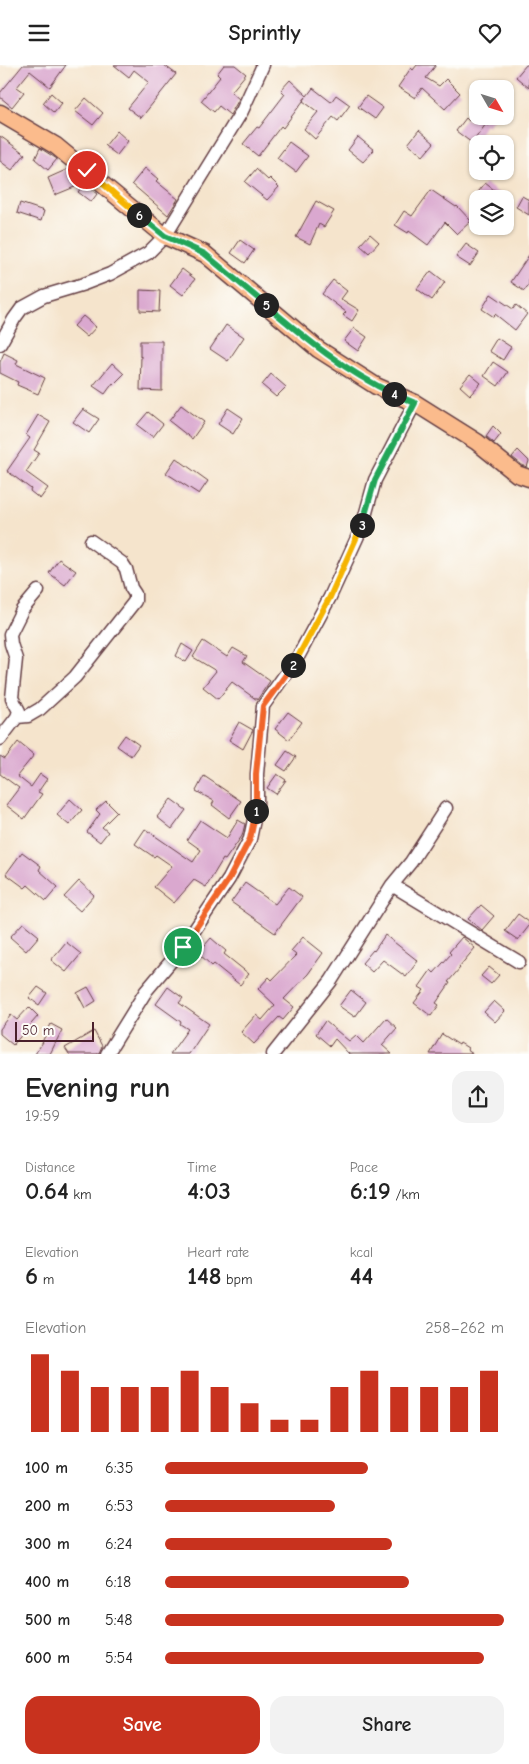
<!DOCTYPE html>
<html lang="en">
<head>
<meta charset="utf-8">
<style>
	:root { --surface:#fff; --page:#f2f2f2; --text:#222; --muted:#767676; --accent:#c8321e }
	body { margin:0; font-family:"Comic Neue",sans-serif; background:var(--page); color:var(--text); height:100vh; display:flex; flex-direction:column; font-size:19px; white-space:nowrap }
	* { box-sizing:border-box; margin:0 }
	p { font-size:16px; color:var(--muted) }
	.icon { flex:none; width:28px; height:28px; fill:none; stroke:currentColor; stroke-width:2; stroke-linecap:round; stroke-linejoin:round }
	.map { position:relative; height:989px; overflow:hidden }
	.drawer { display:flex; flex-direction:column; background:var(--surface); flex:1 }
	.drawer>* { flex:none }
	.needle { width:32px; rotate:129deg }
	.controls { position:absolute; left:469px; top:15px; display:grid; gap:10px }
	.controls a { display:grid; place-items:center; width:45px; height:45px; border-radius:10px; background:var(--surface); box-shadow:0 1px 4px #0004; font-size:25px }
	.scale { position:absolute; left:15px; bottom:12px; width:79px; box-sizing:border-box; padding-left:5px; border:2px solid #4a1f2b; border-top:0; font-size:14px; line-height:18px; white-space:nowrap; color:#4a1f2b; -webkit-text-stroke:4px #fdfcf7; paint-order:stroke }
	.pin { position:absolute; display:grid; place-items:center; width:42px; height:42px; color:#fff; margin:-21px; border:2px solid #fff; border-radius:50%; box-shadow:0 1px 5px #0007 }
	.km { position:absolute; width:25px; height:25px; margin:-12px; border-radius:50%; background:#222; color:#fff; font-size:14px; line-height:25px; text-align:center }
	.round { display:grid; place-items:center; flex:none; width:52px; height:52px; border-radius:15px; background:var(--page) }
	.overview { display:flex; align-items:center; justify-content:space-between; height:85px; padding:0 25px }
	h1 { font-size:28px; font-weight:800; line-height:38px }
	.figures { display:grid; grid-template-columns:repeat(3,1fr); gap:8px; height:85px; padding:5px 25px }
	.figures div { display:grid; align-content:center }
	.figures b { font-size:25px; font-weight:800 }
	.figures small { font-size:14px; font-weight:400 }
	.figures p { font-size:14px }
	.chart { height:140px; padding:10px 25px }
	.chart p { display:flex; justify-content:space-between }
	.chart svg { width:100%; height:90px; margin-top:5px; stroke:var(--accent); stroke-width:6 }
	.button { display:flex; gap:10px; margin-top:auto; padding:10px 25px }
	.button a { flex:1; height:58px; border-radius:15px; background:var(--accent); color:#fff; font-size:20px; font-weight:800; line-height:58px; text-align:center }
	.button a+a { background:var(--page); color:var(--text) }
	ul { padding:0 25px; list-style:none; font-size:16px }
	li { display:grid; grid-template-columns:80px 60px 1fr; align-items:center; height:38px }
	li i { height:12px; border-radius:6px; background:var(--accent) }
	header { display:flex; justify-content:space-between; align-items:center; height:65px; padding:0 25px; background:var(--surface); font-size:22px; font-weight:800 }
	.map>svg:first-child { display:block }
</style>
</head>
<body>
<header><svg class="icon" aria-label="menu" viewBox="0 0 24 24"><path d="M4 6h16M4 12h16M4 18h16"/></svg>Sprintly<svg class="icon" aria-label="heart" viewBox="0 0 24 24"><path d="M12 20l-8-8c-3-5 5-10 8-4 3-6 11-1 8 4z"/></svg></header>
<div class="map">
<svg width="529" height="989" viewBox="0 0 529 989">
	<rect width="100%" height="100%" fill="#fdfcf7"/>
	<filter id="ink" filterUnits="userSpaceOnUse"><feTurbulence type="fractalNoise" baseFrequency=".02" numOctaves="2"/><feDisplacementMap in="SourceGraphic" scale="10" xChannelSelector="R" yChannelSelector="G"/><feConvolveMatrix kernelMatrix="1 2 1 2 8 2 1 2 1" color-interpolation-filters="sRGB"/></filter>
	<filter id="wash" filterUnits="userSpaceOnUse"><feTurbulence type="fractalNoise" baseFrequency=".0096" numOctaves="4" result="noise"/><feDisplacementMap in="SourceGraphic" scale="20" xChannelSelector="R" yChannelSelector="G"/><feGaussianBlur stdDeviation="1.12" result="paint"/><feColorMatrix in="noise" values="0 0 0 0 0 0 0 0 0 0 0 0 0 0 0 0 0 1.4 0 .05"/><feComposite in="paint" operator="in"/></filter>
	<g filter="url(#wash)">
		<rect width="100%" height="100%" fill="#f5e4cc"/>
		<g id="blocks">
			<path fill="#daa8cf" d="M23,0H66L50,22L30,6L17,22L24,27L12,42L0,32V28Z
				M114,0H164L176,9L141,53L128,43L149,17L134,5L129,12Z
				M224,0H235L246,9L231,27L239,34L230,50L219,41L214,47L201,36L220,12L217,9Z
				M417,0H436L426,13L439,21L446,14L460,28L445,44L422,23L415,33L398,22L411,3L413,5Z
				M526,0H529V23L516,12Z
				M290,15L307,31L313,23L331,37L336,30L350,40L338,56L333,52L315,74L304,64L318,47L303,36L306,32L283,63L281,61L258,91L243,79L257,62L259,63L285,29L281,25Z
				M51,28L62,38L54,48L43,38Z
				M366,31L383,43L375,54L358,42Z
				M86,33L103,48L93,60L75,46Z
				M473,51H495L488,61L486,59L472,78L456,66L466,53L469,56Z
				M419,65L434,78L423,91L408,79Z
				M117,66L128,76L117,90L105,81Z
				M0,71L25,89L12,105L0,96Z
				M358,72L374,85L363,97L348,85Z
				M289,77L308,91L296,107L277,93Z
				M40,83L57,94L48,105L35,94Z
				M145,103L158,114L156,116L178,134L168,150L132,119Z
				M68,104L77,121L55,130L48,113Z
				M256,104L268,115L270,113L279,122L267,135L245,117Z
				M485,118L506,134H473Z
				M84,119L97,129L91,137L78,127Z
				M431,125L456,142L457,141L471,156L457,169L445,157L428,180L409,166L408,168L395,160L404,146L412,151Z
				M522,131L529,135V150L516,142Z
				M316,136L334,146L324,162L319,159L310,179L296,172Z
				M20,138L44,146L41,156L17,148Z
				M370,169L379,177L369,188L360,180Z
				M240,175L254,185L245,198L231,188Z
				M466,179L479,188L470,201L456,192Z
				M529,190V219L524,226L511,217Z
				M182,204L195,214L183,230L170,220Z
				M431,206L445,217L432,235L417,224Z
				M333,215L347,226L341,234L359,245L352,256L343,250L346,247L322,229Z
				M140,225L160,226L159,247L140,246Z
				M491,229L513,244L516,240L527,249L515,265L495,249L494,252L482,244Z
				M83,251L96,262L87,272L74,261Z
				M226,260L244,272L228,296L210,284Z
				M354,263L367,272L358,286L344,276Z
				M497,273L511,282L503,295L489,286Z
				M140,276H162V326L140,325L141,291L140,292Z
				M4,288L18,295L16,299L45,313L38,329L17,320L18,317L0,308V297Z
				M493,297L508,307L498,321L484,311Z
				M112,298L124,309L114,319L113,318L105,329L93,321Z
				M271,309L286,322L276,332L262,320Z
				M470,309L481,318L470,330L460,321Z
				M181,340L204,357L192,374L169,356Z
				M228,343L243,353L233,369L218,359Z
				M83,344L99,354L89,368L73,357Z
				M148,347L163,359L153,372L137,360Z
				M38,350L50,357L34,385L39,388L26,407L48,423L40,434L30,426L31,424L7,406L30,373L26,370Z
				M493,361L501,369L494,378L486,371Z
				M518,385L529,396L527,402L522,400L512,392Z
				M176,393L208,416L199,429L166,408Z
				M59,494L76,506L65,520L49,508Z
				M203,576L227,592L233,583L247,591L243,597L270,616L257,635L232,617L218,634L203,622L216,606L193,592Z
				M182,579L193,586L186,597L176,591Z
				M288,647L302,657L289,675L275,664Z
				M239,657L253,665L243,684L229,675Z
				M125,670L139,680L131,691L117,681Z
				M18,677L34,690L17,711L31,722L40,709L47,714L38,727L42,729L24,754L6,740L19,723L0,709V691L5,694Z
				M287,686L296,692L286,706L277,700Z
				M277,709L286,715L276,729L267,723Z
				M204,711L241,736L229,753L212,740L214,736L196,726Z
				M70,734L82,745L69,760L57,750Z
				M171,734L186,745L172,764L157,752Z
				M106,736L117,747L102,762L108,767L100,777L87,767L100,749L96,745Z
				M200,755L227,773L238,755L245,759L242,771L225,795L223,794L206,822L194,815L174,838L154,822L172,801L156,790L154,792L135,779L145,764L193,797L201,785L187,775Z
				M22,787L41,801L39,805L58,822L46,836L28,820L25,823L6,809Z
				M79,816L94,830L80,846L64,832Z
				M245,818L275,839L289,822L302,832L275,868L231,837Z
				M481,840L494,851L482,865L468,854Z
				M518,849L529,857V861L518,875L505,866Z
				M23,858L39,871L26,886L10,872Z
				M385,870L418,896L406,912L383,895L372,907L362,898L373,885L374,886Z
				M303,872L323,888L308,909L284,934L294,942L283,955L279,952L254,979L241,967L256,950L262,955L275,940L258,924L269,912L272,915L296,890L291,886Z
				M462,872L475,883L459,902L460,903L448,917L450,918L436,938L439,940L431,951L414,938L424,925L419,922L431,905L434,908L451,889L449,887Z
				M211,873L226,886L224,889L249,909L240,920L214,899L212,901L198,888Z
				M66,877L81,889L66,907L51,895Z
				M489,902L499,910L491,919L481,911Z
				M38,922L47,928L39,940L29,933Z
				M88,922L96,936L85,943L77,928Z
				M168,922L183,933L179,938L209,959L189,989H170L188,964L180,959L181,957L156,939Z
				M351,925L366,937L355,952L339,941Z
				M494,936L505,946L495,957L484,947Z
				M29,942L38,951L13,980L0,969V964L11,950L17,955Z
				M386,953L397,963L382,980L392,989H349L335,974L330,981L316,969L325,956L349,976L356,970L364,978Z
				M51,959L62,965L50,989H35L43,977H42Z
				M94,966L102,981L99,988L97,989H69L65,983Z
				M442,969L459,980L460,978L468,983L467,985L473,989H430Z"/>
		</g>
	</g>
	<g filter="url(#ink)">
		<use href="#blocks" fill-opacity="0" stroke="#643d43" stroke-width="1"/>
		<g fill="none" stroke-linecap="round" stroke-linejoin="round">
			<defs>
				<path id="minor" d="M0,279L14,254L22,243L44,231L84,219L110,209L148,188L165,171L242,46L263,0
					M17,652L28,651L40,644L75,612L135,536V529L131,523L126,504L122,498L91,476
					M0,674L17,652L19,646L12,633L16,594L11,579L10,569L22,545L38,526
					M392,820L519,897
					M107,989L146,926L183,882L229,814L250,774L257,740V709L263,641L299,590L330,532L362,462L375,415L415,338
					M273,989L331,916L392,820L411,797L446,743"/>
				<path id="major" d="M0,48L56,81L165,171L205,189L318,284L376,321L415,338L477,377L517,409L529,413"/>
			</defs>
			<use href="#minor" stroke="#643d43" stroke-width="15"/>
			<use href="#major" stroke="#643d43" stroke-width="19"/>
			<use href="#minor" stroke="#fff" stroke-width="12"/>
			<use href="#major" stroke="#fbbb8c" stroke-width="16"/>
		</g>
	</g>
	<g fill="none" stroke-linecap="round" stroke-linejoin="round" filter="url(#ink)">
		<defs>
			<path id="split-1" d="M183,882L229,814L250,774L256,746"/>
			<path id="split-2" d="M256,746V709L263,641L293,600"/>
			<path id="split-3" d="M293,600L299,590L330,532L362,460"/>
			<path id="split-4" d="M362,460L375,415L415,338L394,329"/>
			<path id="split-5" d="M266,240C306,274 346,307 394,329"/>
			<path id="split-6" d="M139,150L165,171L205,189L266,240"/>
			<path id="split-7" d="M87,105L139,150"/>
		</defs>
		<use href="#split-1" stroke="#fff" stroke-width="10"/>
		<use href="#split-2" stroke="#fff" stroke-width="10"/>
		<use href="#split-3" stroke="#fff" stroke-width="10"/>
		<use href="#split-4" stroke="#fff" stroke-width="10"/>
		<use href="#split-5" stroke="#fff" stroke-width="10"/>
		<use href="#split-6" stroke="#fff" stroke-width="10"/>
		<use href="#split-7" stroke="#fff" stroke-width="10"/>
		<use href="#split-1" stroke="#f0652b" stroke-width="6"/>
		<use href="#split-2" stroke="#f0652b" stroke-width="6"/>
		<use href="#split-3" stroke="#f5b400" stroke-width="6"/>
		<use href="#split-4" stroke="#22a559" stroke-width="6"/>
		<use href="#split-5" stroke="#22a559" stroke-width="6"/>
		<use href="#split-6" stroke="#22a559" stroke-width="6"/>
		<use href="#split-7" stroke="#f5b400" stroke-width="6"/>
	</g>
</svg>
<div class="controls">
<a><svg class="needle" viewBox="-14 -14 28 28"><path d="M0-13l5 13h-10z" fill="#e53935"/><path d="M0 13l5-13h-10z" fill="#767676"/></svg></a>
<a><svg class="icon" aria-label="locate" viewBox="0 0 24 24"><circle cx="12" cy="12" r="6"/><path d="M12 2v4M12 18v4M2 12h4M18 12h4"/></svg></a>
<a><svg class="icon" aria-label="layers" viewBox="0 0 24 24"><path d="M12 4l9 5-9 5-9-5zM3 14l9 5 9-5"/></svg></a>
</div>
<div class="scale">50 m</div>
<div class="pin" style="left:183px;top:882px;background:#1e9e55"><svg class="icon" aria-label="arrive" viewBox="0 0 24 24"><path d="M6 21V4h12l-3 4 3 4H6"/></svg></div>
<div class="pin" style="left:87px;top:105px;background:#d93025"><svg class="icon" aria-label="check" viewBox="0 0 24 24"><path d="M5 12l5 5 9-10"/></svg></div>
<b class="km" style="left:256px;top:746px">1</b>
<b class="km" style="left:293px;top:600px">2</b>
<b class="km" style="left:362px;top:460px">3</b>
<b class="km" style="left:394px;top:329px">4</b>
<b class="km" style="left:266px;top:240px">5</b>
<b class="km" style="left:139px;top:150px">6</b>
</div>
<section class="drawer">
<div class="overview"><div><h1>Evening run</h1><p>19:59</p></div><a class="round"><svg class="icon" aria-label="share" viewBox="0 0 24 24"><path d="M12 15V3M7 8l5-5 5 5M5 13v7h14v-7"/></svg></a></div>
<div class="figures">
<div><p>Distance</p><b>0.64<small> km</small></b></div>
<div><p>Time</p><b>4:03</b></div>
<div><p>Pace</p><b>6:19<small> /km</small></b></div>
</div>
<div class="figures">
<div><p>Elevation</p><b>6<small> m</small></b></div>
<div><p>Heart rate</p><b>148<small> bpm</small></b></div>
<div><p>kcal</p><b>44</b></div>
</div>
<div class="chart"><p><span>Elevation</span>258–262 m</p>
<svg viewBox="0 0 160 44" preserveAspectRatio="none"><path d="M5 44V6M15 44V14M25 44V22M35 44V22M45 44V22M55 44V14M65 44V22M75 44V30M85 44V38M95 44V38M105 44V22M115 44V14M125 44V22M135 44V22M145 44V22M155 44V14"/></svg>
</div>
<ul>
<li><b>100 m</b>6:35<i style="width:60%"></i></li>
<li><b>200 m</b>6:53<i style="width:50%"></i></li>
<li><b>300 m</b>6:24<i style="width:67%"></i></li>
<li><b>400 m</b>6:18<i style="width:72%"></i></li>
<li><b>500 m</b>5:48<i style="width:100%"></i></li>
<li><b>600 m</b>5:54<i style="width:94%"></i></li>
</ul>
<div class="button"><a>Save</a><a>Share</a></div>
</section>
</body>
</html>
